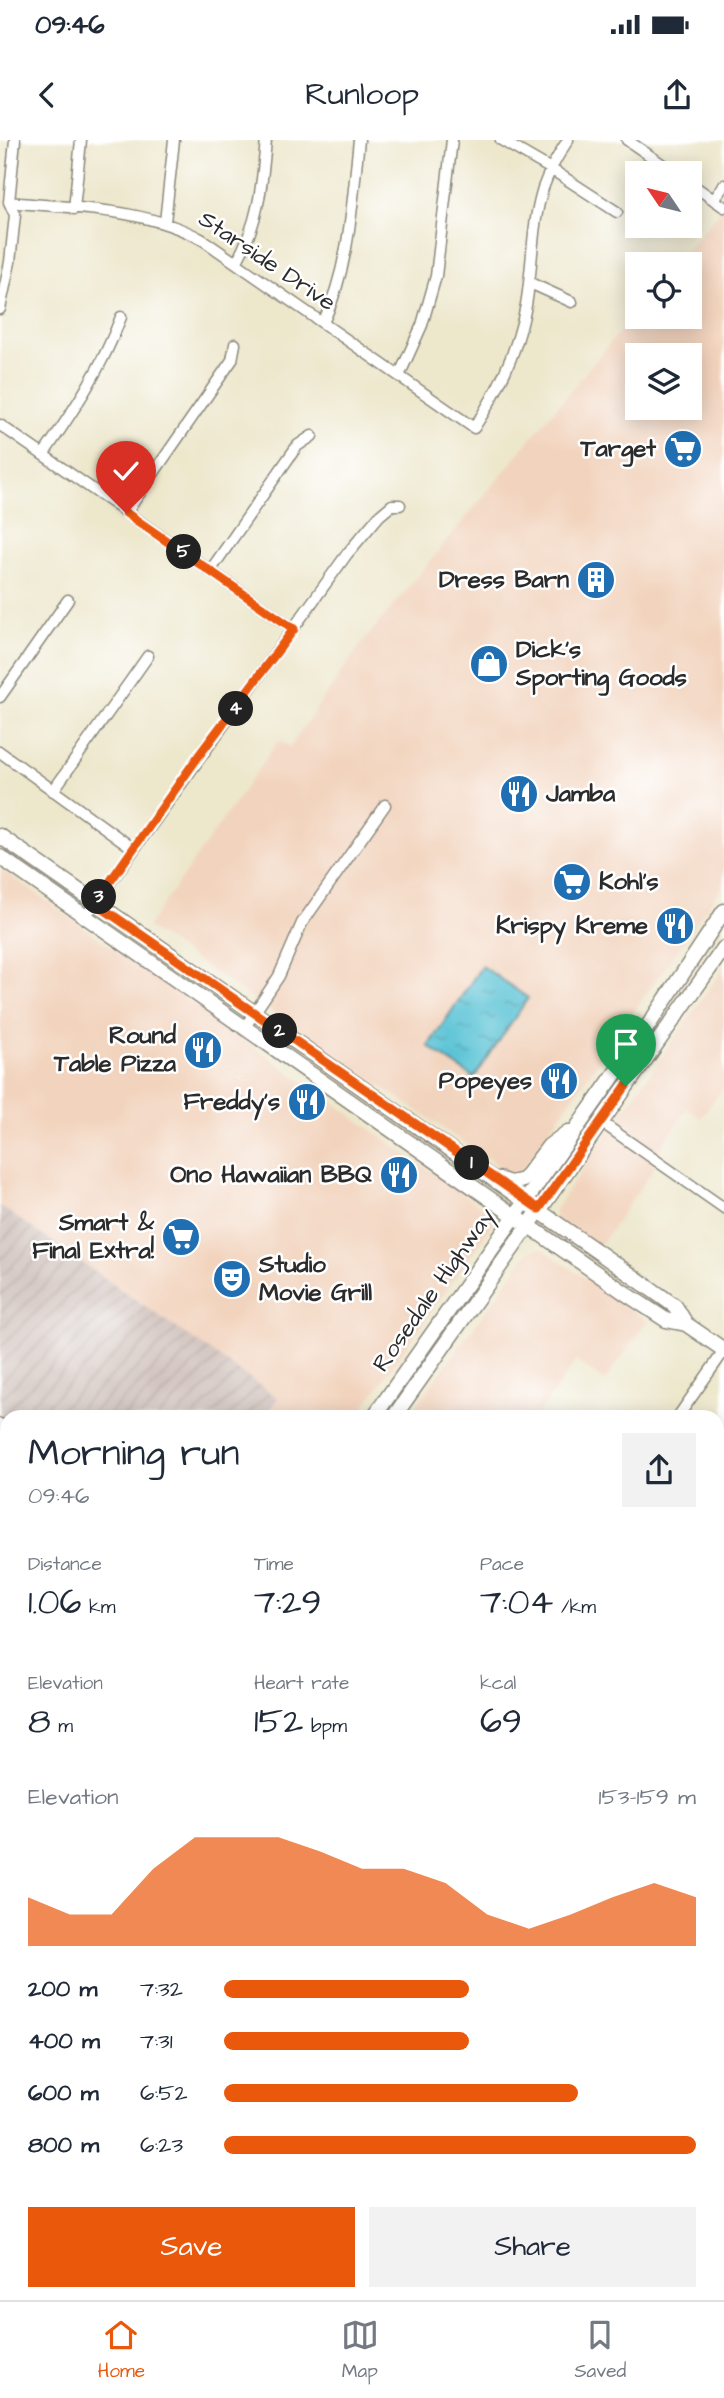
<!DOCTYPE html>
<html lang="en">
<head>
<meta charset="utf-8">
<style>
	:root { --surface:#fff; --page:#f2f2f3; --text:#1f2937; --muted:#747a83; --line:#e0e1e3; --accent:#ea580c }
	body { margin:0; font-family:"Architects Daughter",sans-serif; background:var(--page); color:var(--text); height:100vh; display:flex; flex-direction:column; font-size:26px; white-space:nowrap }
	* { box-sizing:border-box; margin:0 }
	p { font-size:23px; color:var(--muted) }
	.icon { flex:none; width:38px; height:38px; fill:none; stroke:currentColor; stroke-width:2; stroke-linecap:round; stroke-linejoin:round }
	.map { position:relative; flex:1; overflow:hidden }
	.drawer { position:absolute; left:0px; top:1270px; width:724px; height:891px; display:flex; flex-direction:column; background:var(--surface); border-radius:21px 21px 0 0; box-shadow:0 4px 18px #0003 }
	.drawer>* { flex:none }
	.needle { width:46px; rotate:305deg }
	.controls { position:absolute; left:625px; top:21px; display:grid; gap:14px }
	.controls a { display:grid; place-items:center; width:77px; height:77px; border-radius:0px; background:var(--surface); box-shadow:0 4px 18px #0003; font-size:35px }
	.pin { position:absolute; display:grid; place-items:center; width:60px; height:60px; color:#fff; margin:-72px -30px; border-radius:50% 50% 50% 0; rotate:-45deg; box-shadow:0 0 7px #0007 }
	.pin .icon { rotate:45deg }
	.km { position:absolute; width:35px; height:35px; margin:-18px; border-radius:50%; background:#222; color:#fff; font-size:19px; line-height:35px; text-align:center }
	.round { display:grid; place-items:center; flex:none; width:74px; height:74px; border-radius:0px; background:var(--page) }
	.summary { display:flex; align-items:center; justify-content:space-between; height:119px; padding:0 28px }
	h1 { font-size:38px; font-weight:600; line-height:52px }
	.stats { display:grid; grid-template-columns:repeat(3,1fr); gap:10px; height:119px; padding:7px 28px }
	.stats div { display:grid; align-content:center }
	.stats b { font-size:35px; font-weight:600 }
	.stats small { font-size:19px; font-weight:400 }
	.stats p { font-size:19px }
	.chart { height:196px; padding:14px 28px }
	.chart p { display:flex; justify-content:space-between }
	.chart svg { width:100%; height:126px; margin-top:7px; fill:var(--accent); opacity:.7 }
	.action { display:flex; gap:14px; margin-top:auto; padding:14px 28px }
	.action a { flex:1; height:80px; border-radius:0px; background:var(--accent); color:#fff; font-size:28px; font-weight:600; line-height:80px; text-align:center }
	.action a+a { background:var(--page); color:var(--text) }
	ul { padding:0 28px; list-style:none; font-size:23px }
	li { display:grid; grid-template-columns:112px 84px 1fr; align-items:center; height:52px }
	li i { height:18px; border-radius:9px; background:var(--accent) }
	.status { display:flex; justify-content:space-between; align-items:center; height:49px; padding:0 35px; background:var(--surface); direction:ltr }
	.status svg { height:19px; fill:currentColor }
	header { display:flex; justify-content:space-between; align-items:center; height:91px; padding:0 28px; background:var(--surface); font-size:32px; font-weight:600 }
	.tab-bar { display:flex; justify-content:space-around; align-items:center; height:98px; border-top:2px solid var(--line); background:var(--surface); font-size:19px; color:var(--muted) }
	.tab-bar a { display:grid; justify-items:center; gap:4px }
	.tab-bar .on { color:var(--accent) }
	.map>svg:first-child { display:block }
</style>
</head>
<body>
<div class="status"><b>09:46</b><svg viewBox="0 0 49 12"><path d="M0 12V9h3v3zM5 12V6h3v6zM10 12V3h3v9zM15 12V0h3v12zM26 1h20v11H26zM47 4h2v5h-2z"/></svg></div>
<header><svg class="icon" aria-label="back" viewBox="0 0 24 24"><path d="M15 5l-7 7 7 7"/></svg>Runloop<svg class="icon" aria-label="share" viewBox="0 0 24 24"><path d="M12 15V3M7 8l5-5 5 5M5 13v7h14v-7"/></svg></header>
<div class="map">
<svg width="724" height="2160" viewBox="0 0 724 2160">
	<defs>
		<pattern id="industrial-furrows" width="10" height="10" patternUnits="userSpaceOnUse" patternTransform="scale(1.75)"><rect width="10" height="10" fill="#cfc0ba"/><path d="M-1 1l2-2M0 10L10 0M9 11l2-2" fill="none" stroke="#b2a5a0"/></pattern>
		<pattern id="grass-dots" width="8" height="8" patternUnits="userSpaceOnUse" patternTransform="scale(1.75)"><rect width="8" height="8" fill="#9dc976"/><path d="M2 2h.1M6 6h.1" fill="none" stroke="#80a361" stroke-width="1.8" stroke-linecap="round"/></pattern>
		<pattern id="water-ripples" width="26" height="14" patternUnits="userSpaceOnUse" patternTransform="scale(1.75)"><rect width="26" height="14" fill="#5ac3d5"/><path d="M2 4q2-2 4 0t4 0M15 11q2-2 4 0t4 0" fill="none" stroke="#4b9fad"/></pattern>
	</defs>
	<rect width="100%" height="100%" fill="#fff"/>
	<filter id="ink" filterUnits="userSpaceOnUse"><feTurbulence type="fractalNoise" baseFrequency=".0143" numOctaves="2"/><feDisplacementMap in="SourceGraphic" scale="14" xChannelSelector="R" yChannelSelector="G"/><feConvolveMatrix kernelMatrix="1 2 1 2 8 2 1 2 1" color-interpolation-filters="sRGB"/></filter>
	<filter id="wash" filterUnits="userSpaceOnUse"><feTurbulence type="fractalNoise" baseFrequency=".00686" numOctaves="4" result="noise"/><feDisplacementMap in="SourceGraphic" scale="28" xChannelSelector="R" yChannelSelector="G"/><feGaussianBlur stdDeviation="1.57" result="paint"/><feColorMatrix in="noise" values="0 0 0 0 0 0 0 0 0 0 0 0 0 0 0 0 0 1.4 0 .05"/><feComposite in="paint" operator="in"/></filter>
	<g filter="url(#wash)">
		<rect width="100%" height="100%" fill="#ede7cc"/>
		<path fill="#f2d4be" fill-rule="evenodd" d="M724,67V744L520,1032L509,1033L147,787L279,600L290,607L359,507L637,170V177H690V124H674ZM637,215H690V268H637Z
			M0,728L497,1078L357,1277H264L277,1258L0,1066Z
			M724,827V918L722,921L724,922V947L701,978L687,969L660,1009L653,1030L598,1108L555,1080V1069Z
			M541,1108L647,1181L605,1241L576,1221L536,1277H408L529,1111Z
			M0,1889L7,1894V2087L0,2088Z"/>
		<path fill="url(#industrial-furrows)" d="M0,1066L278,1258L264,1277L7,1278V1361L0,1356Z"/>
		<path fill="url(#grass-dots)" stroke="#647a50" stroke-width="2" d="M0,1501L7,1506V1656L0,1651Z"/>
		<path fill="url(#water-ripples)" stroke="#427780" stroke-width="2" d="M482,826L528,858L474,938L428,906Z"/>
	</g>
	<g filter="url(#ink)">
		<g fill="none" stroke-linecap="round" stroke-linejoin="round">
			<defs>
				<path id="minor" d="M501,0L551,29L617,72
					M627,0L675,33
					M690,43L724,67
					M714,60L724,45
					M9,62C74,69 144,67 203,100L474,288C499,250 518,210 526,165C533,126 531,86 543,48C549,31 558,15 568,0
					M74,69L81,0
					M165,82L174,0
					M236,123C259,82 262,46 266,0
					M530,143L572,162
					M0,169L10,122L15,75L9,62L15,0
					M323,183C350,125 352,63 359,0
					M399,236L422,185L436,136L452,0
					M0,285L294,489
					M43,315C74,270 102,228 121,177
					M126,373L232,220L235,204
					M210,431L297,306L312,296
					M0,557L68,460
					M0,612L134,709
					M53,651L148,516
					M91,769L347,414L379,376L392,365H400
					M245,887L279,836L302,783L385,665
					M601,982L724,1068
					M677,1278L724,1211
					M0,1284L7,1289
					M718,1648L724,1638
					M0,1870L7,1875
					M718,1925L724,1916
					M718,2146L724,2137
					M0,2152L7,2151
					M403,2154L411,2160
					M552,2160L556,2154
					M708,2160L712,2154"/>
				<path id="major" d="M0,696L634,1137L675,1166L686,1184
					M0,717L628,1155L666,1180L686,1184L724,1210
					M499,1039L510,1043L523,1040L549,1006L568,992
					M373,1278L640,898L724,771
					M393,1278L724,808
					M0,1807L7,1797
					M0,1835L7,1825"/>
			</defs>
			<use href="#minor" stroke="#8c897c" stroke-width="13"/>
			<use href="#major" stroke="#8c897c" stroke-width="17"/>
			<use href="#minor" stroke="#fff" stroke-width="10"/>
			<use href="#major" stroke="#fff" stroke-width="14"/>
		</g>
	</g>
	<g fill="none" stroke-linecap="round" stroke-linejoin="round" filter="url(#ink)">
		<defs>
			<path id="route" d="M126,373L294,489L200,614L95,763L539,1069L626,946"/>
		</defs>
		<use href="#route" stroke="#fff" stroke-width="14"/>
		<use href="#route" stroke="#ea580c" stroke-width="9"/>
	</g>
	<defs>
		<symbol id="supermarket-disc" viewBox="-11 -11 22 22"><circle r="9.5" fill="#1f6fb2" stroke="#fff"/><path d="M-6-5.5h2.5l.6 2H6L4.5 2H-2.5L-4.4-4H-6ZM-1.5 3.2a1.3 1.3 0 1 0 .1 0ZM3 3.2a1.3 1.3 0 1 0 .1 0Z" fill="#fff"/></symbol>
		<symbol id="building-disc" viewBox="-11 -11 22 22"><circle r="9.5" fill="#1f6fb2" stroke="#fff"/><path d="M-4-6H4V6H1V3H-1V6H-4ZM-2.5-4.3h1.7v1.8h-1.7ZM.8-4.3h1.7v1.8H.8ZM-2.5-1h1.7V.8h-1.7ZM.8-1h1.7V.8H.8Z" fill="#fff"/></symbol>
		<symbol id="shop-disc" viewBox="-11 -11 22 22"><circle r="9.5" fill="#1f6fb2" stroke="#fff"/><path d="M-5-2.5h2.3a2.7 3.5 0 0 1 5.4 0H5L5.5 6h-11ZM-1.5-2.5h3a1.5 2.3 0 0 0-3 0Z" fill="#fff"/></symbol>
		<symbol id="restaurant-disc" viewBox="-11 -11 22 22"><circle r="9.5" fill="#1f6fb2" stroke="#fff"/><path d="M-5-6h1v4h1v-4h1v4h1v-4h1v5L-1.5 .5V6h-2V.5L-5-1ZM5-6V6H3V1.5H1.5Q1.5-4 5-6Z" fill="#fff"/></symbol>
		<symbol id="theatre-disc" viewBox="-11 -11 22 22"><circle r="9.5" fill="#1f6fb2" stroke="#fff"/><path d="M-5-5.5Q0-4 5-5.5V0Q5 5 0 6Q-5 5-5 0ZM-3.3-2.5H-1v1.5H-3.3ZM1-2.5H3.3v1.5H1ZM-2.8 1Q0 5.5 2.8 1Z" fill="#fff"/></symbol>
	</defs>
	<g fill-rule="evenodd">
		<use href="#supermarket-disc" x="661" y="287" width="44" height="44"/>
		<use href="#building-disc" x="574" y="418" width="44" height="44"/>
		<use href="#shop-disc" x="467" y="502" width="44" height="44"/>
		<use href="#restaurant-disc" x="497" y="632" width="44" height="44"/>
		<use href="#supermarket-disc" x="550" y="720" width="44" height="44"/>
		<use href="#restaurant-disc" x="653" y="764" width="44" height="44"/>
		<use href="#restaurant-disc" x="181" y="888" width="44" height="44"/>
		<use href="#restaurant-disc" x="537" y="919" width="44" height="44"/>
		<use href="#restaurant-disc" x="285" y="940" width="44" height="44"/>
		<use href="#restaurant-disc" x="377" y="1013" width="44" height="44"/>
		<use href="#supermarket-disc" x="159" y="1075" width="44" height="44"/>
		<use href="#theatre-disc" x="210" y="1117" width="44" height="44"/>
	</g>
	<g text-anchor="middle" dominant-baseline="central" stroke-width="5" stroke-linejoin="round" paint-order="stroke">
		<g font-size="24" fill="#2b2b2b" stroke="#fff">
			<text transform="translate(267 121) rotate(34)">Starside Drive</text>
			<text transform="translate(434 1150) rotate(-55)">Rosedale Highway</text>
		</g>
		<g font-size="24" font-weight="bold" fill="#2b2b2b" stroke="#fff" text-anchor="end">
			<text x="656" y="309">Target</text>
			<text x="569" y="440">Dress Barn</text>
			<text x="516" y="510" text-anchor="start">Dick's<tspan x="516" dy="28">Sporting Goods</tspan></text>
			<text x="546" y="654" text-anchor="start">Jamba</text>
			<text x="599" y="742" text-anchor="start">Kohl's</text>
			<text x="648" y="786">Krispy Kreme</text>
			<text x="176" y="896">Round<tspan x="176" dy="28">Table Pizza</tspan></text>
			<text x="532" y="941">Popeyes</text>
			<text x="280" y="962">Freddy's</text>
			<text x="372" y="1035">Ono Hawaiian BBQ</text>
			<text x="154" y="1083">Smart &amp;<tspan x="154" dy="28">Final Extra!</tspan></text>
			<text x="259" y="1125" text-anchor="start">Studio<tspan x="259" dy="28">Movie Grill</tspan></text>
		</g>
	</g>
</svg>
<div class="controls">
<a><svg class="needle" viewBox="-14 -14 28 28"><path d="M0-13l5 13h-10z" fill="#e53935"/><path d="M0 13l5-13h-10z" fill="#747a83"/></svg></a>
<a><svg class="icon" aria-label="locate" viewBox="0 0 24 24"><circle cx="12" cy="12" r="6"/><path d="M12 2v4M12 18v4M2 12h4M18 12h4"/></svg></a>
<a><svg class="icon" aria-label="layers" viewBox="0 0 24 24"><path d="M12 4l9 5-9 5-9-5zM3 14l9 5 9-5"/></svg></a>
</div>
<div class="pin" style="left:626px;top:946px;background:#1e9e55"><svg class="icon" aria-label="arrive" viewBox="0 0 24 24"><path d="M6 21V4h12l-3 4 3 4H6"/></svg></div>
<div class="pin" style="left:126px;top:373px;background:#d93025"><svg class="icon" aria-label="check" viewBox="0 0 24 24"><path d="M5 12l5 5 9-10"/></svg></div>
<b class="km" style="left:472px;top:1023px">1</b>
<b class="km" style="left:280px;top:891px">2</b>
<b class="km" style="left:99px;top:757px">3</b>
<b class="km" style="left:236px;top:569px">4</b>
<b class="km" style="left:184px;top:412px">5</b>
<section class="drawer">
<div class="summary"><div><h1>Morning run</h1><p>09:46</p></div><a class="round"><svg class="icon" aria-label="share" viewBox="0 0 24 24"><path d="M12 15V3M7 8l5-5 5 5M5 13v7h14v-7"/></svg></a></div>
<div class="stats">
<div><p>Distance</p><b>1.06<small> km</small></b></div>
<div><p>Time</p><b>7:29</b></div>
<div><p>Pace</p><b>7:04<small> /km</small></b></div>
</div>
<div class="stats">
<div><p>Elevation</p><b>8<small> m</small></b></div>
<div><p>Heart rate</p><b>152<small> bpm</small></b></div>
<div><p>kcal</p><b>69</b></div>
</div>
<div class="chart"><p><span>Elevation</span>153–159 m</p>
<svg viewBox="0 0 160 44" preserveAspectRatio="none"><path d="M0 44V27L10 33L20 33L30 17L40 6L50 6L60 6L70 11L80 17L90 17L100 22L110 33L120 38L130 33L140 27L150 22L160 27V44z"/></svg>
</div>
<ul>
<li><b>200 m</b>7:32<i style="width:52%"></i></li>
<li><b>400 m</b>7:31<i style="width:52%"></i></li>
<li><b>600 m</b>6:52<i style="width:75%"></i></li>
<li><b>800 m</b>6:23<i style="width:100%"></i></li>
</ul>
<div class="action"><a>Save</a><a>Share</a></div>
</section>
</div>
<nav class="tab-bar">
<a class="on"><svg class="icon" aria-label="home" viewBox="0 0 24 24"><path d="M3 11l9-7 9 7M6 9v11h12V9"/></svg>Home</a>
<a><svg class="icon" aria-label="map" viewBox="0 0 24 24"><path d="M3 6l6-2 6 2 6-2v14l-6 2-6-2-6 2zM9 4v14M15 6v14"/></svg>Map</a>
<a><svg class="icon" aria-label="saved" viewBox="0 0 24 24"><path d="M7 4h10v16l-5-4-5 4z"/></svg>Saved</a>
</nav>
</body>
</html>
